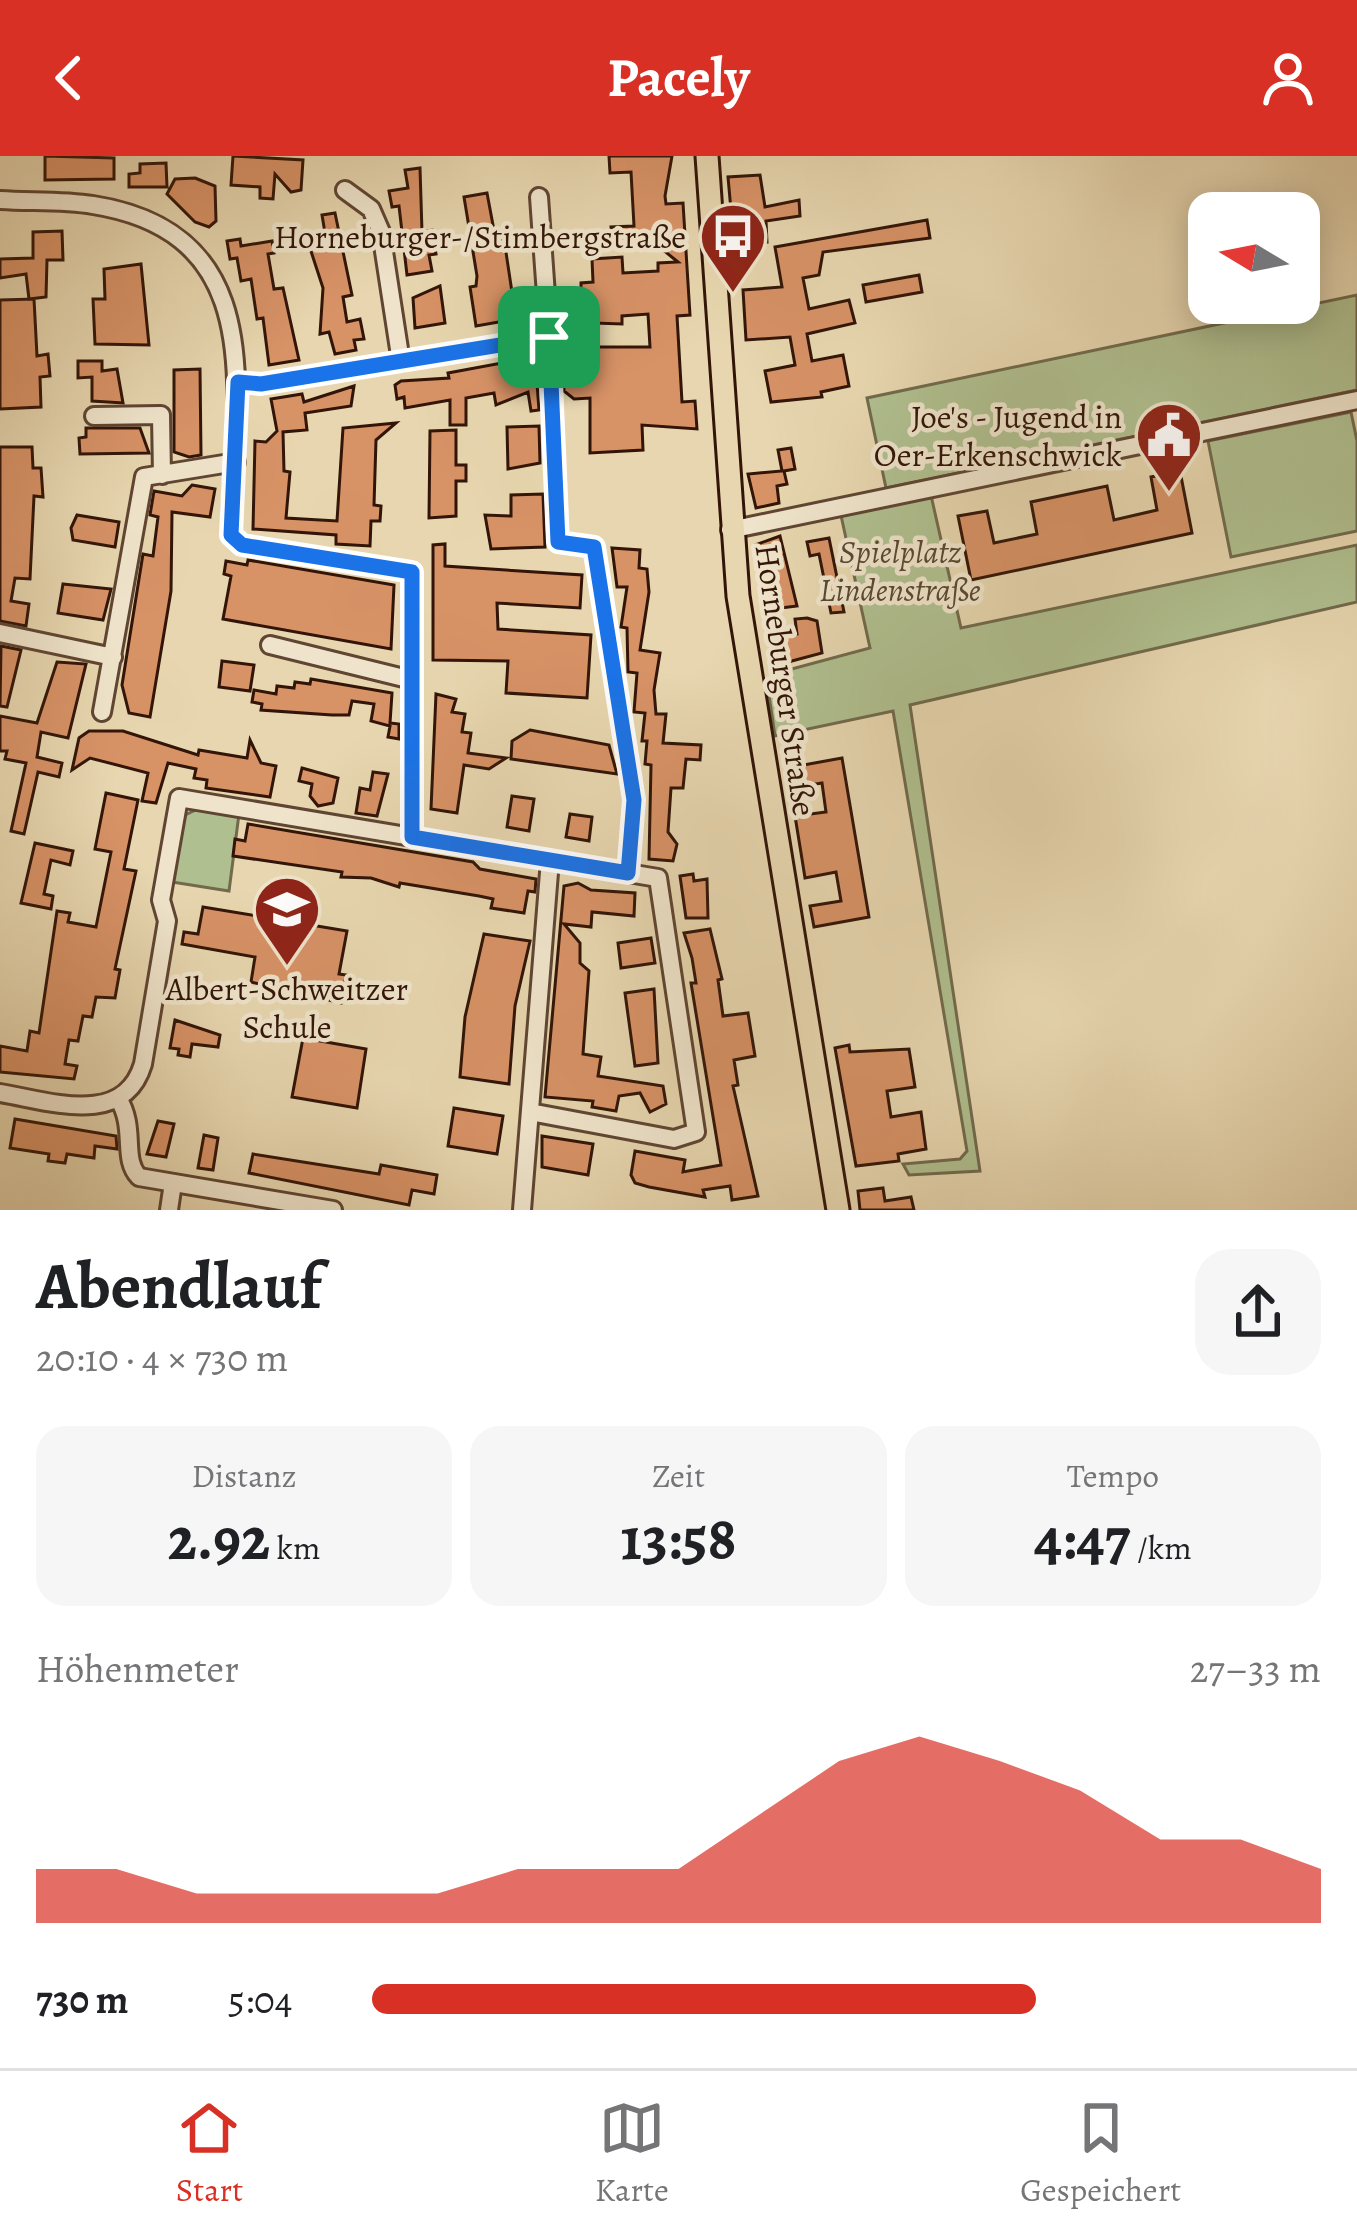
<!DOCTYPE html>
<html lang="de">
<head>
<meta charset="utf-8">
<style>
	:root { --surface:#fff; --page:#f6f6f6; --text:#202124; --muted:#757577; --line:#e0e0e0; --accent:#d93025 }
	body { margin:0; font-family:Alegreya,serif; background:var(--page); color:var(--text); height:100vh; display:flex; flex-direction:column; font-size:45px; white-space:nowrap }
	* { box-sizing:border-box; margin:0 }
	p { font-size:39px; color:var(--muted) }
	.icon { flex:none; width:66px; height:66px; fill:none; stroke:currentColor; stroke-width:2; stroke-linecap:round; stroke-linejoin:round }
	.map { position:relative; height:1054px; overflow:hidden }
	.sheet { display:flex; flex-direction:column; background:var(--surface); flex:1 }
	.sheet>* { flex:none }
	.needle { width:78px; rotate:280deg }
	.fabs { position:absolute; left:1188px; top:36px; display:grid; gap:24px }
	.fabs a { display:grid; place-items:center; width:132px; height:132px; border-radius:24px; background:var(--surface); box-shadow:0 6px 30px #0003; font-size:60px }
	.pin { position:absolute; display:grid; place-items:center; width:102px; height:102px; color:#fff; margin:-51px; border-radius:24px; box-shadow:0 6px 18px #0006 }
	.round { display:grid; place-items:center; flex:none; width:126px; height:126px; border-radius:36px; background:var(--page) }
	.head { display:flex; align-items:center; justify-content:space-between; height:204px; padding:0 36px }
	h1 { font-size:66px; font-weight:600; line-height:90px }
	.metrics { display:grid; grid-template-columns:repeat(3,1fr); gap:18px; height:204px; padding:12px 36px }
	.metrics div { display:grid; align-content:center; border-radius:30px; background:var(--page); text-align:center }
	.metrics b { font-size:60px; font-weight:600 }
	.metrics small { font-size:33px; font-weight:400 }
	.metrics p { font-size:33px }
	.chart { height:336px; padding:24px 36px }
	.chart p { display:flex; justify-content:space-between }
	.chart svg { width:100%; height:216px; margin-top:12px; fill:var(--accent); opacity:.7 }
	ul { padding:0 36px; list-style:none; font-size:39px }
	li { display:grid; grid-template-columns:192px 144px 1fr; align-items:center; height:90px }
	li i { height:30px; border-radius:15px; background:var(--accent) }
	header { display:flex; justify-content:space-between; align-items:center; height:156px; padding:0 36px; background:var(--accent); color:#fff; font-size:54px; font-weight:600 }
	.tab-bar { display:flex; justify-content:space-around; align-items:center; height:168px; border-top:3px solid var(--line); background:var(--surface); font-size:33px; color:var(--muted) }
	.tab-bar a { display:grid; justify-items:center; gap:6px }
	.tab-bar .on { color:var(--accent) }
	.map>svg:first-child { display:block }
</style>
</head>
<body>
<header><svg class="icon" aria-label="back" viewBox="0 0 24 24"><path d="M15 5l-7 7 7 7"/></svg>Pacely<svg class="icon" aria-label="person" viewBox="0 0 24 24"><circle cx="12" cy="8" r="4"/><path d="M4 21q1-7 8-7t8 7"/></svg></header>
<div class="map">
<svg width="1357" height="1054" viewBox="0 0 1357 1054">
	<rect width="100%" height="100%" fill="#e7d6af"/>
	<filter id="stains"><feTurbulence type="fractalNoise" baseFrequency=".00167" numOctaves="4"/><feColorMatrix values="0 0 0 0 .2 0 0 0 0 .09 0 0 0 0 .02 0 0 0 .5 -.17"/></filter>
	<radialGradient id="worn" r=".72"><stop offset=".6" stop-color="#630" stop-opacity="0"/><stop offset="1" stop-color="#630" stop-opacity=".3"/></radialGradient>
	<path fill="#b0bf8f" stroke="#716a4c" stroke-width="3" d="M1357,139V234L886,332L867,242Z
		M1351,256L1357,285V375L1231,401L1208,285Z
		M930,335L961,472L1357,389V446L910,549L980,1015L909,1019L903,1008L960,1003L967,995L893,555L775,580L768,533L773,518L870,492L840,355Z
		M202,651L239,658L229,735L172,726L183,660Z"/>
	<path fill="#d79266" stroke="#321508" stroke-width="3" d="M45,0L114,2V23L45,24Z
		M233,0L303,4L301,34L291,36L275,18L273,43L260,42V31L231,29Z
		M609,0H672L665,40L666,48L683,47L690,159L677,160L682,246L695,245L697,273L642,269L643,294L590,297V242L574,243L564,235L563,200L570,191H650L648,158L622,160V168L565,166L563,142L581,141V127L593,126L592,103L622,101L623,117L658,115V107L678,106L657,89V80L612,83L611,71L634,70L631,16L610,17Z
		M166,7L167,31H129V18L140,17V8Z
		M420,12L422,76L432,74L436,98L429,99L432,115L407,119L399,50L392,51L389,35L408,32L405,14Z
		M760,19L765,51L799,44L800,60L766,65L767,86L734,88L728,21Z
		M195,22L215,30L216,65L209,71L195,66L167,38L175,23Z
		M487,37L496,85L504,83L516,163L476,170L470,131L476,130L477,120L464,41Z
		M335,57L352,139L343,141L347,166L360,163L364,183L354,184L356,194L335,198L329,176L320,178L323,132L306,80L325,77L322,59Z
		M927,64L930,82L823,96L819,119L803,122L809,153L849,144L855,167L807,178L812,205L843,199L849,230L821,236L822,241L771,246L765,215L795,209L790,181L746,184L743,134L782,131L775,91Z
		M62,75L63,104H47L46,141L29,143L26,118L0,122V103L33,102V76Z
		M240,83L241,90L272,85L274,97L268,98L274,133L283,132L299,204L269,209L263,162L257,163L251,123L241,125L237,102L230,103L227,85Z
		M141,108L149,189L95,188L93,143H105L104,113Z
		M919,119L922,136L866,146L863,129Z
		M440,130L445,167L415,172L413,142Z
		M34,143L37,200L48,198L50,220L40,221L41,251L0,253V144Z
		M535,201L539,254L531,255L528,236L496,249L494,237L466,242V269H450V244L405,252L404,241L397,243L395,229L401,225L449,222L448,217Z
		M78,205H102V215L117,213L123,247L92,245V221L78,222Z
		M200,213L201,299L189,301L174,296V214Z
		M354,230L351,250L305,257L307,274L283,276L284,315L290,316L286,362L337,365L343,272L396,267L376,284L374,349L381,350L380,365H371L370,390L336,388V379L253,373L255,285L266,286L277,275L271,243L302,238L304,246Z
		M539,270L540,307L508,313L507,271Z
		M86,272H140L149,297L80,298L79,282L86,281Z
		M456,274V309H466V325H456V360L429,362L430,275Z
		M0,291H32L33,312H41L43,341L34,340L30,423L15,422L11,445L29,448L26,470L0,465Z
		M791,292L795,313L784,315L787,328L777,330L779,347L756,352L748,318L782,315L778,294Z
		M1180,315L1192,377L971,424L958,360L987,355L994,387L1037,378L1031,346L1107,330L1114,364L1157,354L1151,321Z
		M192,329L215,333L210,361L172,356L171,435L150,561L129,557L122,529L143,398L153,400L158,361L150,359L154,335L182,340Z
		M543,338L545,391L491,393L485,359L511,360V339Z
		M77,359L119,366L115,391L73,384L71,372Z
		M780,380L797,450L764,454L755,389Z
		M829,382L844,456L831,457L819,398L810,400L807,386Z
		M445,388V410L582,419L580,452L497,447L498,473L591,479L587,542L506,537L508,505L433,504V389Z
		M612,392L640,394L639,412L647,413L649,436L640,494L660,497L654,534L656,558H666L663,587L701,589L700,604L686,603L683,632H671L668,676L677,688L673,705L649,703L651,609L645,608L647,585H642L645,557L634,556L637,517L628,516L627,472L621,471L627,431H617Z
		M248,404L394,429L391,493L223,463L231,420L224,418L226,405L247,409Z
		M63,428L111,433L103,464L58,457Z
		M807,462L817,465L822,497L773,510L769,482L797,478L795,463Z
		M1,490L21,494L7,551L0,550Z
		M222,505L254,509L250,535L219,531Z
		M57,506L86,508L68,582L41,576L37,601L62,607L59,621L38,616L24,678L11,675L26,607L5,603L7,595H0V560L37,567Z
		M311,523L392,537L390,567L399,568V583L388,581L390,570L371,565L374,548L352,545L349,559H332L261,554L262,548L252,546L254,534L276,538L277,530L294,532L295,526L310,528Z
		M436,538L456,543L452,556L465,558L462,576L471,577L468,597L506,602L489,613L464,609L457,657L431,653Z
		M530,574L609,589L617,618L511,603L512,585Z
		M89,575H123L198,599L199,594L247,602L250,584L261,607L276,610L270,641L206,632L207,624L194,622L196,613L168,607L156,647L142,645L148,617L90,602L72,614L79,582Z
		M842,602L869,761L814,771L810,750L841,745L836,716L805,722L802,703L795,660L826,656L822,627L791,632L787,612Z
		M302,612L338,622L333,647L318,650L310,640L312,628L299,625Z
		M373,616L388,618L377,660L356,657L360,632L370,634Z
		M106,637L138,644L124,713L136,715L115,813L120,814L115,842L96,841L92,861L83,860L78,885L69,884L65,908L77,910L74,923L0,916V890L27,895L30,875L39,877L57,755L70,757L68,766L96,771L111,696L95,693Z
		M512,640L534,643L529,675L507,671Z
		M570,658L592,661L589,685L566,681Z
		M248,668L473,706L480,713L536,723L535,736L528,735L524,757L491,752L493,743L479,740L400,727L399,731L371,722L341,721L342,716L233,700L235,683L245,685Z
		M35,687L73,695L70,709L51,704L44,738L53,740L51,753L21,747Z
		M693,718L694,725L707,723L708,762H686L680,720Z
		M578,727L591,734L635,737L634,760L592,756L591,771L564,768L580,787V807L589,815L583,898L601,901L598,920L663,930L666,948L650,956L640,937L619,940L616,955L592,951L593,945L545,941L564,730Z
		M203,751L347,775L339,818L346,819L341,847L251,826L255,801L182,788L184,776L198,778Z
		M710,773L722,823L718,824L723,860L748,857L755,900L734,904L738,929L733,930L758,1040L732,1044L730,1030L703,1034L705,1041L649,1031L635,1027L631,1019L635,995L685,1004L683,1016L721,1009L691,827H696L692,802L684,777Z
		M484,778L530,785L515,850L509,928L460,921L465,861Z
		M651,782L655,807L621,812L618,787Z
		M654,833L658,907L635,910L625,837Z
		M175,864L220,879L218,891L192,888L190,901L178,899L179,893L170,892Z
		M303,882L366,893L357,952L292,941Z
		M849,889L850,896L909,893L915,931L887,935L891,961L921,956L926,993L898,998L899,1005L856,1010L835,892Z
		M454,952L503,960L497,998L448,990Z
		M15,963L116,980L117,993L95,990L94,1002L67,998L65,1007L48,1005L49,998L10,992Z
		M158,965L174,968L166,1001L147,998Z
		M204,979L218,982L213,1014L198,1012Z
		M542,980L593,988L588,1019L542,1011Z
		M253,998L379,1018L381,1009L437,1019L434,1038L412,1034L409,1049L249,1017Z
		M883,1032L885,1045L911,1041L914,1054H860L858,1035Z"/>
	<g fill="none" stroke-linecap="round" stroke-linejoin="round">
		<defs>
			<path id="minor" d="M345,34L371,53L381,76L401,206
				M539,41L549,181
				M0,44C30,46 63,44 93,49C276,78 232,246 231,379L242,389L412,416V681
				M238,227L261,228L549,181L558,386L594,391L634,644L628,717
				M94,260L161,259L162,319
				M730,374L1357,244
				M0,477L113,501
				M270,489L412,524
				M102,556L144,321L236,306
				M0,937C49,945 124,972 143,908L167,765L161,744L179,642L658,722L696,976L674,983L530,956
				M118,942C137,973 121,1002 139,1021L333,1054
				M169,1054L173,1027
				M522,1054L550,704"/>
			<path id="major" d="M707,0L738,440L838,1054"/>
		</defs>
		<use href="#minor" stroke="#5f4532" stroke-width="22"/>
		<use href="#major" stroke="#321508" stroke-width="27"/>
		<use href="#minor" stroke="#efe4cb" stroke-width="16"/>
		<use href="#major" stroke="#e7d6af" stroke-width="21"/>
	</g>
	<g fill="none" stroke-linecap="round" stroke-linejoin="round">
		<defs>
			<path id="route" d="M549,181L558,386L594,391L634,644L628,717L412,681V416L242,389L231,379L238,226L261,228Z"/>
		</defs>
		<use href="#route" stroke="#fff" stroke-width="24"/>
		<use href="#route" stroke="#1a73e8" stroke-width="15"/>
	</g>
	<defs>
		<symbol id="bus-pin" viewBox="-11 -11 22 30"><path d="M0 17L-7.5 6A9.5 9.5 0 1 1 7.5 6Z" fill="#8f2418" stroke="#efe4cb"/><path d="M-5-6H5V4H4V6H2V4H-2V6H-4V4H-5ZM-3.5-4V0h7V-4ZM-3.5 1.2v1.5H-2V1.2ZM2 1.2v1.5H3.5V1.2Z" fill="#fff"/></symbol>
		<symbol id="civic-pin" viewBox="-11 -11 22 30"><path d="M0 17L-7.5 6A9.5 9.5 0 1 1 7.5 6Z" fill="#8f2418" stroke="#efe4cb"/><path d="M-.6-6.5H3V-4.5H.6V-3L4-1V1h2V6H-6V1h2V-1L-.6-3ZM-1.2 2.5V6h2.4V2.5Z" fill="#fff"/></symbol>
		<symbol id="school-pin" viewBox="-11 -11 22 30"><path d="M0 17L-7.5 6A9.5 9.5 0 1 1 7.5 6Z" fill="#8f2418" stroke="#efe4cb"/><path d="M0-5L7-2L0 1L-7-2ZM-4 1L0 2.5L4 1V4Q0 6-4 4Z" fill="#fff"/></symbol>
	</defs>
	<g fill-rule="evenodd">
		<use href="#bus-pin" x="695" y="42" width="76" height="104"/>
		<use href="#civic-pin" x="1131" y="241" width="76" height="104"/>
		<use href="#school-pin" x="249" y="715" width="76" height="104"/>
	</g>
	<g text-anchor="middle" dominant-baseline="central" stroke-width="9" stroke-linejoin="round" paint-order="stroke">
		<g font-size="33" fill="#321508" stroke="#efe4cb" text-anchor="end">
			<text x="686" y="80">Horneburger-/Stimbergstraße</text>
			<text x="1122" y="260">Joe's - Jugend in<tspan x="1122" dy="38">Oer-Erkenschwick</tspan></text>
			<text x="287" y="832" text-anchor="middle">Albert-Schweitzer<tspan x="287" dy="38">Schule</tspan></text>
		</g>
		<g font-size="33" font-style="italic" fill="#584830" stroke="#efe4cb">
			<text x="900" y="395">Spielplatz<tspan x="900" dy="38">Lindenstraße</tspan></text>
		</g>
		<g font-size="33" fill="#321508" stroke="#efe4cb">
			<text transform="translate(786 524) rotate(82)">Horneburger Straße</text>
		</g>
	</g>
	<rect width="100%" height="100%" filter="url(#stains)"/>
	<rect width="100%" height="100%" fill="url(#worn)"/>
</svg>
<div class="fabs">
<a><svg class="needle" viewBox="-14 -14 28 28"><path d="M0-13l5 13h-10z" fill="#e53935"/><path d="M0 13l5-13h-10z" fill="#757577"/></svg></a>
</div>
<div class="pin" style="left:549px;top:181px;background:#1e9e55"><svg class="icon" aria-label="arrive" viewBox="0 0 24 24"><path d="M6 21V4h12l-3 4 3 4H6"/></svg></div>
</div>
<section class="sheet">
<div class="head"><div><h1>Abendlauf</h1><p>20:10 · 4 × 730 m</p></div><a class="round"><svg class="icon" aria-label="share" viewBox="0 0 24 24"><path d="M12 15V3M7 8l5-5 5 5M5 13v7h14v-7"/></svg></a></div>
<div class="metrics">
<div><p>Distanz</p><b>2.92<small> km</small></b></div>
<div><p>Zeit</p><b>13:58</b></div>
<div><p>Tempo</p><b>4:47<small> /km</small></b></div>
</div>
<div class="chart"><p><span>Höhenmeter</span>27–33 m</p>
<svg viewBox="0 0 160 44" preserveAspectRatio="none"><path d="M0 44V33L10 33L20 38L30 38L40 38L50 38L60 33L70 33L80 33L90 22L100 11L110 6L120 11L130 17L140 27L150 27L160 33V44z"/></svg>
</div>
<ul>
<li><b>730 m</b>5:04<i style="width:70%"></i></li>
</ul>
</section>
<nav class="tab-bar">
<a class="on"><svg class="icon" aria-label="home" viewBox="0 0 24 24"><path d="M3 11l9-7 9 7M6 9v11h12V9"/></svg>Start</a>
<a><svg class="icon" aria-label="map" viewBox="0 0 24 24"><path d="M3 6l6-2 6 2 6-2v14l-6 2-6-2-6 2zM9 4v14M15 6v14"/></svg>Karte</a>
<a><svg class="icon" aria-label="saved" viewBox="0 0 24 24"><path d="M7 4h10v16l-5-4-5 4z"/></svg>Gespeichert</a>
</nav>
</body>
</html>
